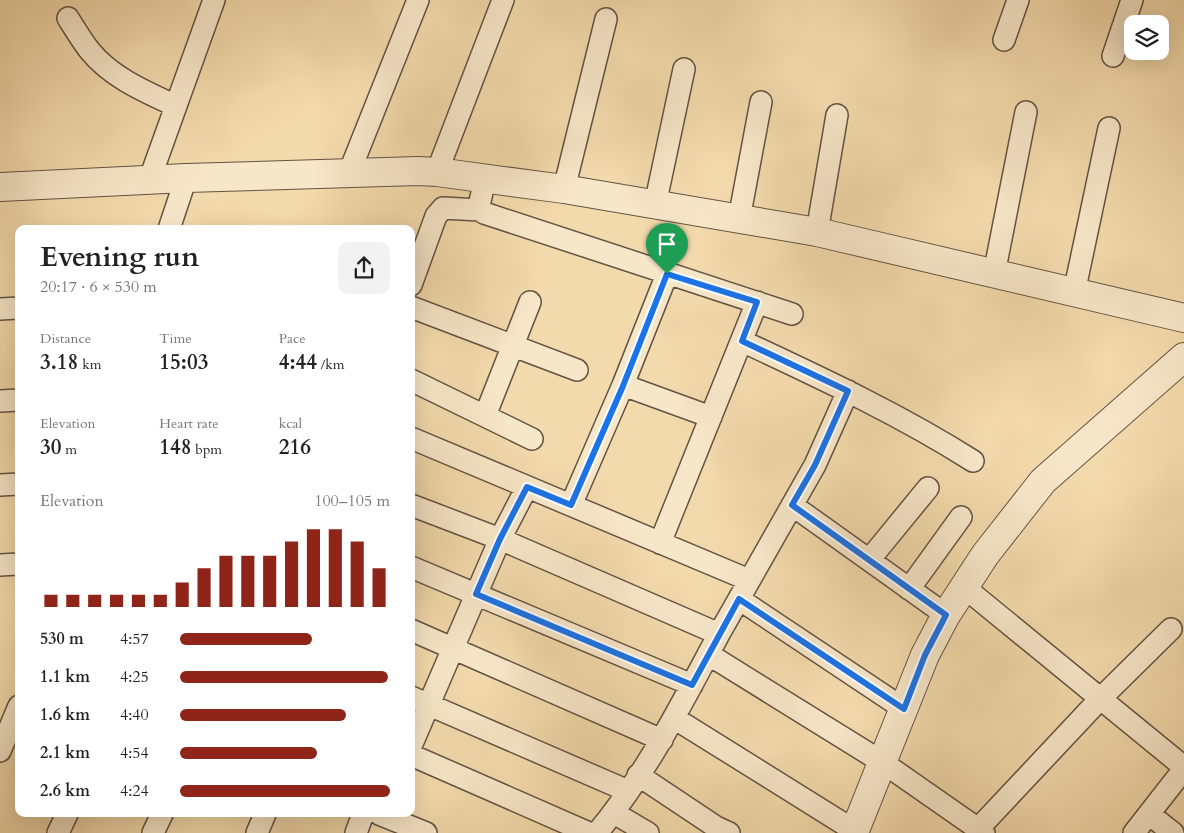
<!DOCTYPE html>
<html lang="en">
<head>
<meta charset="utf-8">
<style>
	:root { --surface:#fff; --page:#f2f2f2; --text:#222; --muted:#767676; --accent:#8f2418 }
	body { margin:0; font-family:Cardo,serif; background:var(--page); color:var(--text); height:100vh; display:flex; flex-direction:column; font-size:19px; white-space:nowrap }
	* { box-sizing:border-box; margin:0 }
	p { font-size:16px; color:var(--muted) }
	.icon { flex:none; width:28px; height:28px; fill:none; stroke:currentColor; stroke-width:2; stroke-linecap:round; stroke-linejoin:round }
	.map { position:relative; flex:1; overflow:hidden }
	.details { position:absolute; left:15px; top:225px; width:400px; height:592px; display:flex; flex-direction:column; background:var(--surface); border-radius:10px; box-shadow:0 5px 20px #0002 }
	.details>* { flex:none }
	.tools { position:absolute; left:1124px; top:15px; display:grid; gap:10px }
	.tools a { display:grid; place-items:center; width:45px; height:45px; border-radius:10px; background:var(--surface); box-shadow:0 5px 20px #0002; font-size:25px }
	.pin { position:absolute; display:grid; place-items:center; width:42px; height:42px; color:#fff; margin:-51px -21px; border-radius:50% 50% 50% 0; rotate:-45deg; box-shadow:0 0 5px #0007 }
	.pin .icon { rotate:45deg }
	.round { display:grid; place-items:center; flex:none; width:52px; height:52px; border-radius:10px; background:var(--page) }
	.headline { display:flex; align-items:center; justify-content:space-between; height:85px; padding:0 25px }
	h1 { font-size:28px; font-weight:600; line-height:38px }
	.figures { display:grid; grid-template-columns:repeat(3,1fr); gap:8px; height:85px; padding:5px 25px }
	.figures div { display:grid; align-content:center }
	.figures b { font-size:21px; font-weight:600 }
	.figures small { font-size:14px; font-weight:400 }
	.figures p { font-size:14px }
	.chart { height:140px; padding:10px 25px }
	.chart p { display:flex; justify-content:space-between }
	.chart svg { width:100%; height:90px; margin-top:5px; stroke:var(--accent); stroke-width:6 }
	ul { padding:0 25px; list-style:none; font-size:16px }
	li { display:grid; grid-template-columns:80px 60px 1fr; align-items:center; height:38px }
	li i { height:12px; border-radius:6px; background:var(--accent) }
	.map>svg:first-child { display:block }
</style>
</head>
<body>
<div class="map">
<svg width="1184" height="833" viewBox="0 0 1184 833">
	<rect width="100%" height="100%" fill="#f3daac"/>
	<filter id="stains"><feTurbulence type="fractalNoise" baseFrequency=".004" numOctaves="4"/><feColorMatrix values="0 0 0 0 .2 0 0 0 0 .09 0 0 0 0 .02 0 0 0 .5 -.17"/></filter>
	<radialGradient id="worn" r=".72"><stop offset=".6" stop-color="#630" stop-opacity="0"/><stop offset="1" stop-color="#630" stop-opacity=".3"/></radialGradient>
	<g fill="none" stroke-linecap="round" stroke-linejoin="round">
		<defs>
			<path id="minor" d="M68,18C75,29 82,41 90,51C112,78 146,92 176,106
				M1004,40L1018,0
				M1113,56L1132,0
				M437,172L503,0
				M349,173L418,0
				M485,179L479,206L480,210L484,213L792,314
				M149,181L214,0
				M564,189L606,19
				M655,205L684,69
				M739,219L761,102
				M169,229L186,178
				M817,232L837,115
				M994,274L1026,112
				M411,285L436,216L443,208L480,210
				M1074,293L1109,128
				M411,307L577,370
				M0,309L19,308
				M742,341C821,378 899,414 973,461
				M411,380L532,439
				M623,385L711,417
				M0,401L19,400
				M485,416L530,302
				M411,438L749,580
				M0,485L19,484
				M411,505L500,539L719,634C682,703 647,773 597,833
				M571,505L623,385L667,274
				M792,505L946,615
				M660,543L757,302
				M869,560L928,488
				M0,565L19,564
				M411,567L692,685
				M964,587L1184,767
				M909,589L961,517
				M739,599L904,709
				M411,630L662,740
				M719,634L815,465L848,391
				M708,654L882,762L984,833
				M411,697L628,791
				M674,718L855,831
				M411,746L500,539L527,487
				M0,751L19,706
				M411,755L589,833
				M638,775L716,827L729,833
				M614,813L648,833
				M379,814L426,833
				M1149,814L1173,833
				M978,829L1100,699L1171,629
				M58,833L67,814
				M153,833L162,814
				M257,833L265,814
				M356,833L363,814
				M1134,833L1184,769"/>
			<path id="tertiary" d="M0,187L186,178L418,171L437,172L564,189L817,232L1184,318
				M854,833L925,655L946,615L985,555L1043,481L1184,357"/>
		</defs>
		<use href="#minor" stroke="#635342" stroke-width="24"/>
		<use href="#tertiary" stroke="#635342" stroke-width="30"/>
		<use href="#minor" stroke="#f7e7c9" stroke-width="21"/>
		<use href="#tertiary" stroke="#f7e7c9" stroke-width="28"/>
	</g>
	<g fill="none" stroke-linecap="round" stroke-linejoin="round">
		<defs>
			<path id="route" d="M667,274L757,302L742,341L848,391L815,465L792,505L946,615L925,655L904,709L739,599L692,685L476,594L500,539L527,487L571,505L623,386Z"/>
		</defs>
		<use href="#route" stroke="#fff" stroke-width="10"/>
		<use href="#route" stroke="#1a73e8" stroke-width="6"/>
	</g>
	<rect width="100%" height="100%" filter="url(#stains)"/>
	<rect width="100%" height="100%" fill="url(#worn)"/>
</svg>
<div class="tools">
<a><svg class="icon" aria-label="layers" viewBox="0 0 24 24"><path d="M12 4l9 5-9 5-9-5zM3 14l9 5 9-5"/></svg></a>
</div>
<div class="pin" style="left:667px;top:274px;background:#1e9e55"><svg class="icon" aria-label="arrive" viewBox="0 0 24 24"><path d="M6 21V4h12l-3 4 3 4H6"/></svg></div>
<section class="details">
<div class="headline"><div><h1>Evening run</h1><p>20:17 · 6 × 530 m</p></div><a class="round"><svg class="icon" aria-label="share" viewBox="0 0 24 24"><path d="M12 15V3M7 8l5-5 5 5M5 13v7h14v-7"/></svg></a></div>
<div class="figures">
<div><p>Distance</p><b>3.18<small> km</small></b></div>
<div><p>Time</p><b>15:03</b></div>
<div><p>Pace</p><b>4:44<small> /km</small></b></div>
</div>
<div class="figures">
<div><p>Elevation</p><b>30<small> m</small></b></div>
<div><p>Heart rate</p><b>148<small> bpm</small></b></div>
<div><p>kcal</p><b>216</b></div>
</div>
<div class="chart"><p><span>Elevation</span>100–105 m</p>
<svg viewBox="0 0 160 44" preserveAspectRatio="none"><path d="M5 44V38M15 44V38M25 44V38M35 44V38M45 44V38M55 44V38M65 44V32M75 44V25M85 44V19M95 44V19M105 44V19M115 44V12M125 44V6M135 44V6M145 44V12M155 44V25"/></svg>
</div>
<ul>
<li><b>530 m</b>4:57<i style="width:63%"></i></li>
<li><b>1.1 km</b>4:25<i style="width:99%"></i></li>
<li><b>1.6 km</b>4:40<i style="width:79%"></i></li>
<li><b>2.1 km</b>4:54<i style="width:65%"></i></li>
<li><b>2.6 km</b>4:24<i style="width:100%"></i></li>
</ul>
</section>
</div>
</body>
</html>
